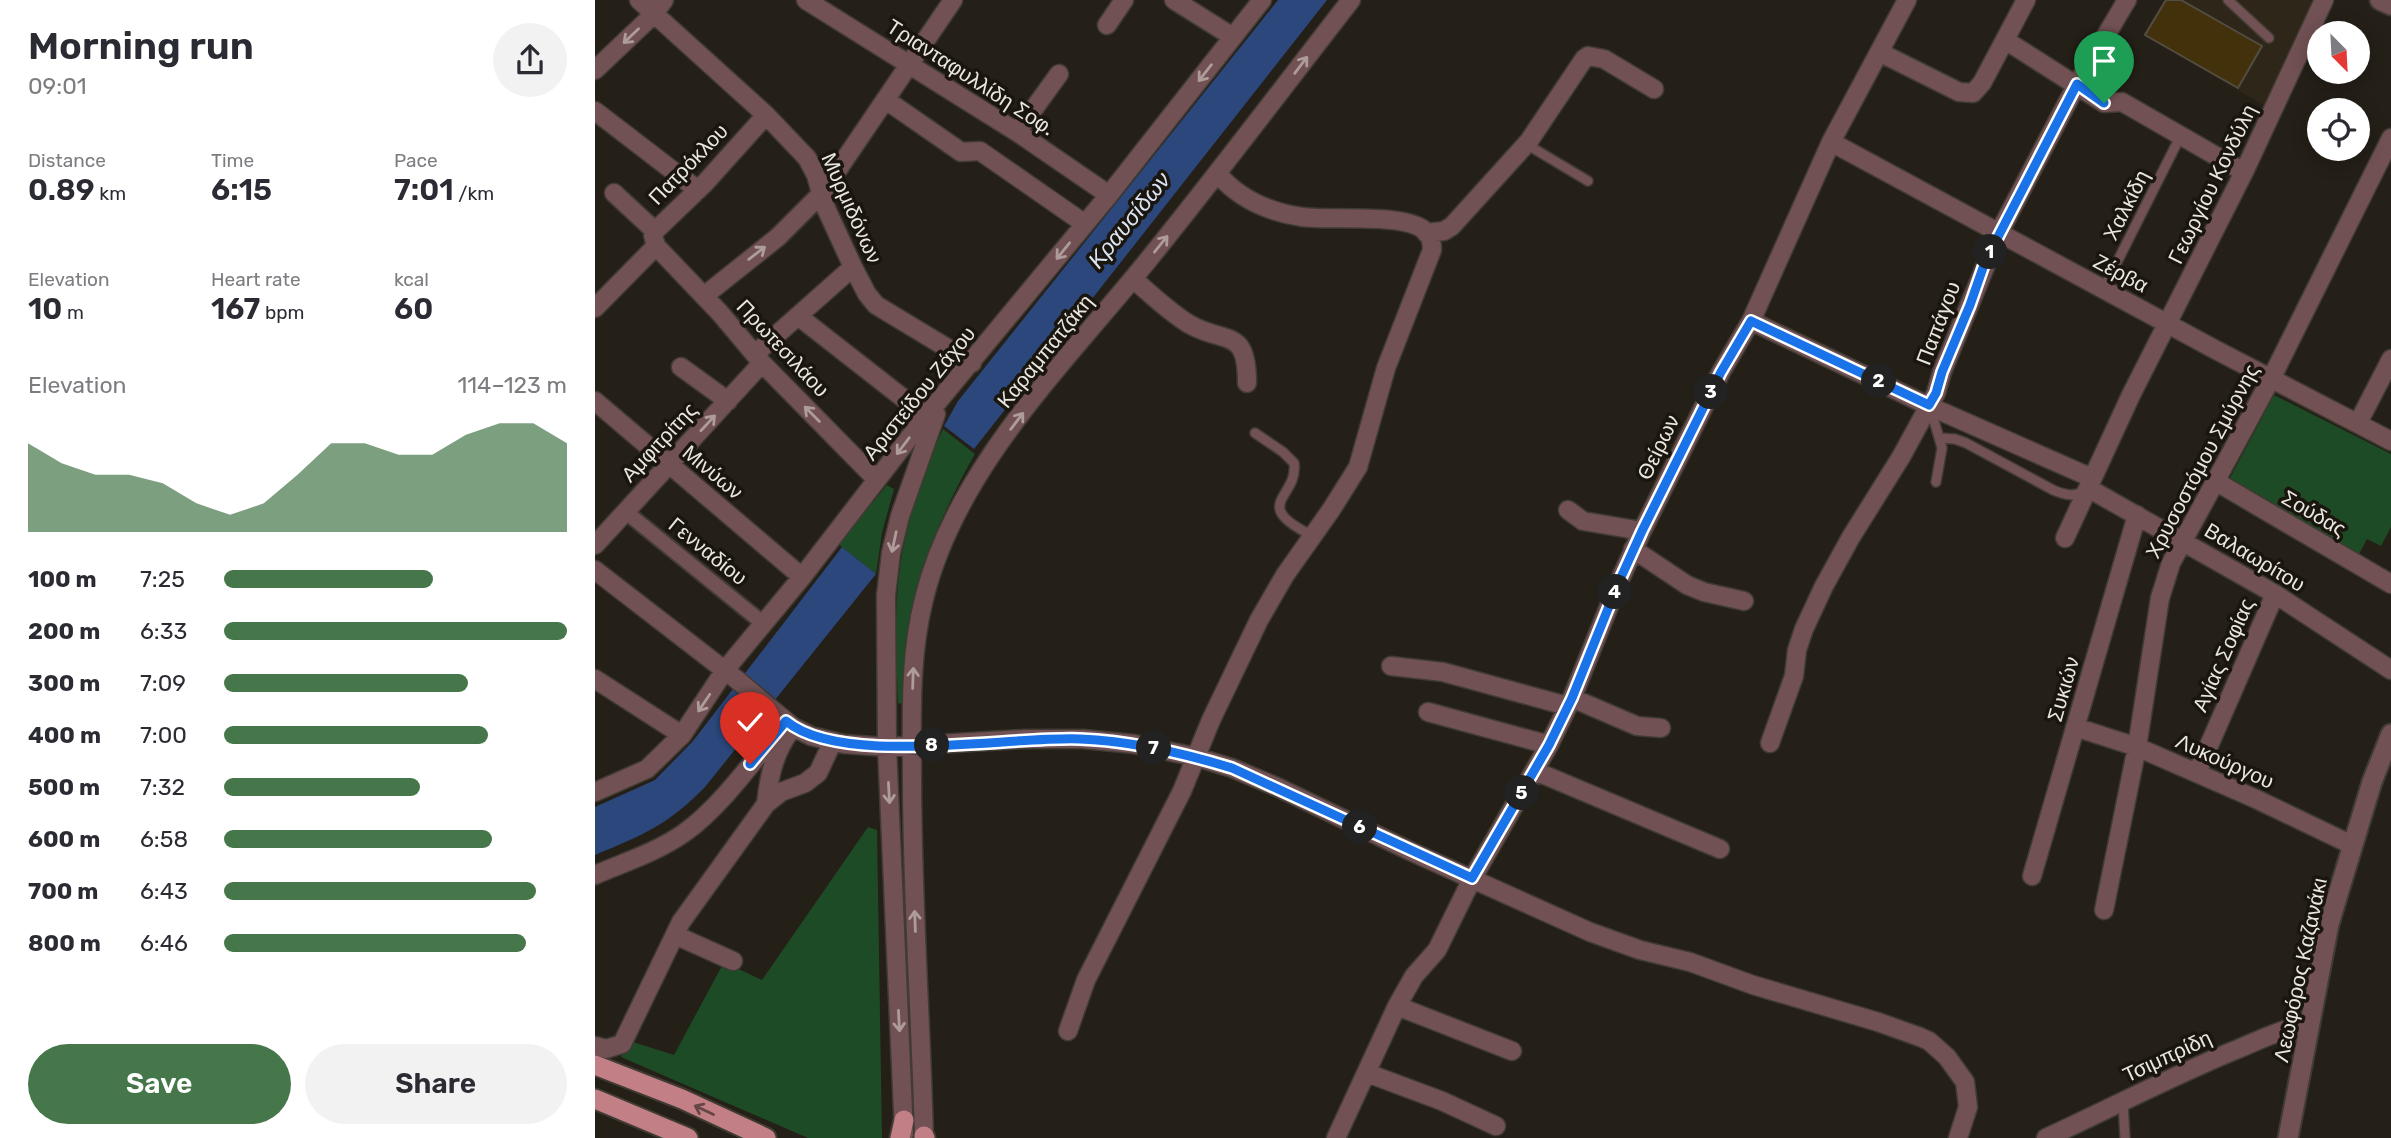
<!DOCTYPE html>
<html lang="en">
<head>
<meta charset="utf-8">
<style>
	:root { --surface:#fff; --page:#f2f2f3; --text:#2b2b33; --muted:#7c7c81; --accent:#46774a }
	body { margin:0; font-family:Rubik,sans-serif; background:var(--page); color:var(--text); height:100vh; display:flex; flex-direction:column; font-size:26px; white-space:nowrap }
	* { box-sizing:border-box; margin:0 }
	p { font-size:23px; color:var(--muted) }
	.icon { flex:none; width:38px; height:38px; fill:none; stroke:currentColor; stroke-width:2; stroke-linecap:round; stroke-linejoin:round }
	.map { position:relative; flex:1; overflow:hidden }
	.sheet { display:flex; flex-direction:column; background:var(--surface); width:595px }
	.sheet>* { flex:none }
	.needle { width:46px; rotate:156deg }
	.fabs { position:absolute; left:1712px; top:21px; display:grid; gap:14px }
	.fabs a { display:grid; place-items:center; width:63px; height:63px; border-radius:50%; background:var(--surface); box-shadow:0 4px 18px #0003; font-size:35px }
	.pin { position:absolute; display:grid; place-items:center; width:60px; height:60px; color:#fff; margin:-72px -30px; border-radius:50% 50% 50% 0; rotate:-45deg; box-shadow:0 0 7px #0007 }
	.pin .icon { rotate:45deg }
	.km { position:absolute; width:35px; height:35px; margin:-18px; border-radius:50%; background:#222; color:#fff; font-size:19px; line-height:35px; text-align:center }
	.round { display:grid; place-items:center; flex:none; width:74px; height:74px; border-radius:37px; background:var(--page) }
	.overview { display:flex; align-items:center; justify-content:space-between; height:119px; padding:0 28px }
	h1 { font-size:38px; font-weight:600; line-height:52px }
	.figures { display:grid; grid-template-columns:repeat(3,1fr); gap:10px; height:119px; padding:7px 28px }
	.figures div { display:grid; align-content:center }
	.figures b { font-size:30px; font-weight:600 }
	.figures small { font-size:19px; font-weight:400 }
	.figures p { font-size:19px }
	.chart { height:196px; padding:14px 28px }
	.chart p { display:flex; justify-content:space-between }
	.chart svg { width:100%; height:126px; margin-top:7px; fill:var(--accent); opacity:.7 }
	.cta { display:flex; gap:14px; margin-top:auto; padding:14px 28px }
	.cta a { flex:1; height:80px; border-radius:42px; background:var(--accent); color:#fff; font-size:28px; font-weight:600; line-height:80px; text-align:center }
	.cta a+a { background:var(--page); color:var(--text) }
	ul { padding:0 28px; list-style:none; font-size:23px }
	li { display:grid; grid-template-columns:112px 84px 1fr; align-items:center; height:52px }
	li i { height:18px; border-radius:9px; background:var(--accent) }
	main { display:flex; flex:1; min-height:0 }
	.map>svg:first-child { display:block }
</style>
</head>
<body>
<main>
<section class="sheet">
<div class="overview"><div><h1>Morning run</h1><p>09:01</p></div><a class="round"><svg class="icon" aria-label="share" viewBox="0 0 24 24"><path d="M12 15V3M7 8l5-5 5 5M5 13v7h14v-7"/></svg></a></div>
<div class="figures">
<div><p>Distance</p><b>0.89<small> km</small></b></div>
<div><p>Time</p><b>6:15</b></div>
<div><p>Pace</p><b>7:01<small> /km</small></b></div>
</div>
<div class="figures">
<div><p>Elevation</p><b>10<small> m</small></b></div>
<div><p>Heart rate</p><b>167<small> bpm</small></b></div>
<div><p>kcal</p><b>60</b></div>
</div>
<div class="chart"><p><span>Elevation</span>114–123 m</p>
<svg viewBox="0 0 160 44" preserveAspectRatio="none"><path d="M0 44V13L10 20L20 24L30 24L40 27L50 34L60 38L70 34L80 24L90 13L100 13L110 17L120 17L130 10L140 6L150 6L160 13V44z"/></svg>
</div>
<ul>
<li><b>100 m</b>7:25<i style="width:61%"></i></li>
<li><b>200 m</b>6:33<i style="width:100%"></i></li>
<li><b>300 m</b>7:09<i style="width:71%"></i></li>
<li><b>400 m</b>7:00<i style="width:77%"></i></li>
<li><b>500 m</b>7:32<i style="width:57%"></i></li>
<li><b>600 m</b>6:58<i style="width:78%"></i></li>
<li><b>700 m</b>6:43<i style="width:91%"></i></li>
<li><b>800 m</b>6:46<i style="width:88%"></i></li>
</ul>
<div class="cta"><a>Save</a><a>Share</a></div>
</section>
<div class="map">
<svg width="1796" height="1138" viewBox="0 0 1796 1138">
	<rect width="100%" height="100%" fill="#241f17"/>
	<path fill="#2e2618" d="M1569,0H1715L1719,9L1670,106L1548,35Z"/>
	<path fill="#1d4b26" d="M1679,395L1796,454V527L1786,546L1772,539L1764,554L1635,478Z
		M348,429L380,454C334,535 308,610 307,704L303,703C302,669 300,634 302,600C305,540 322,483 348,429Z
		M292,485L299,489L287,533L281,574L243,544Z
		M273,827L282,830L287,1138H213L26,1057L35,1041L79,1055L129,962L167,980Z"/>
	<path fill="#2b477c" d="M683,0H732L379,449L349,426L363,401Z
		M247,547L281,574L110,787C73,825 48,835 0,855V807L60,780L98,741Z"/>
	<path fill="#43310c" stroke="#524d43" stroke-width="2" d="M1571,0H1586L1667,46L1643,88L1550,35Z"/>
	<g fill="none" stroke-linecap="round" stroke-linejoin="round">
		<defs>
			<path id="service" d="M1633,0L1674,38
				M931,144L993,181
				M1508,290L1586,135
				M1335,407L1347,448L1341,482
				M660,433L688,452L699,463C704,498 653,504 718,536
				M1345,438L1360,439L1371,443L1458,490C1468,494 1479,498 1488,491
				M1528,1102L1530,1138"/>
			<path id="pedestrian" d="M31,512L169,624"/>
			<path id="minor" d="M44,0L171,115L212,158L221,175L229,204L258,267L272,294L281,305L377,363
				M211,0L422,132L514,195
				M579,0L638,37
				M512,25L529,0
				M1410,40L1509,103L1527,102L1649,172
				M1284,52L1364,92L1378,93L1387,83L1431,0
				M0,70L59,14L69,0
				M291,100L366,152L385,151L490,224
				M0,111L103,190
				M422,132L464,74
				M1236,142L1621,350L1796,441
				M19,193L60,231
				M831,233L849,231L857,226L934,141L989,59L993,56L1009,59L1059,89
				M61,246L125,313L167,363L282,480
				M538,279C556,294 574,312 594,324C630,345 652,326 652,383
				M109,296L183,237L227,193L358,0
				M0,308L61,246L58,235L60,231L110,183L171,115
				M203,316L331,416
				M1156,321L1334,406L1497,478
				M160,354L258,267
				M86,367L133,401
				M0,401L207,577
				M1763,423L1796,359
				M1620,481L1796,584
				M1493,488L1680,594L1796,670
				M973,510L988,521L1047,531
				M1470,538L1536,395L1649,172L1729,0
				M0,545L167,363
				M1038,549L1092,585L1109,592L1149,601
				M0,570L141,679L198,727L216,736L249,744L292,747L429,739H488L539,744L601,757L637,768L682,787L815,851L995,932L1045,950L1095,962L1158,985L1283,1022L1325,1037L1334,1041L1352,1057L1370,1082L1373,1107L1363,1138
				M796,666L848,672L972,706
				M0,679L87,735
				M977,698L1042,726L1066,728
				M833,712L954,745
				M1480,727L1542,747L1661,799L1757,845
				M1175,743L1199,676L1202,650L1209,629L1229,586L1256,537L1306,457L1341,393L1347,372L1404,233L1482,84L1532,0
				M940,771L1125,849
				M1602,773L1680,594
				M0,792L52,769L87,735L130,670L207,577L331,416L514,195L667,0
				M171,804C174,777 179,752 196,730
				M0,875C30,862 62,852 89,833C126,807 161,757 191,721
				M1437,876L1542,515
				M1509,910L1542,747L1565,598L1576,563L1676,379L1796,138
				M80,935L138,961
				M802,1006L917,1051
				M473,1031L491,980L587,791L616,720L664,620L690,575L736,510L763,467L791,368L837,250C837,242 836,235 829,230C808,213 737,221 707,217C674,212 645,200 623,174
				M0,1046L11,1049L27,1044L86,922L171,804L186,792L210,783L223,773L238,741
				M772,1073L847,1101L901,1126
				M309,1134L292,747L291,595L296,553L305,516L341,414
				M329,1138C326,1018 317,898 317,778C317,718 314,658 329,599C361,467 472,361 554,259C623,174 689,86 756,0
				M741,1138L802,1006L819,976L842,950L877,879L954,745L977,698L1023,584L1047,531L1126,372L1156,321L1236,142L1312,0
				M1451,1138C1514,1109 1575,1077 1638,1051C1663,1041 1688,1027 1715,1025"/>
			<path id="tertiary" d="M1785,0L1796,5
				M1693,1138L1734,924L1777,782L1796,734"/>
			<path id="primary" d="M0,1065L87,1099L171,1138
				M0,1099L93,1138
				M329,1136L330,1138
				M305,1138L309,1120"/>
		</defs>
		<use href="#service" stroke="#403b33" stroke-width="12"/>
		<use href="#pedestrian" stroke="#403b33" stroke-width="18"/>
		<use href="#minor" stroke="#403b33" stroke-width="21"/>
		<use href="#tertiary" stroke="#403b33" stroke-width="23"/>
		<use href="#primary" stroke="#403b33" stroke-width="23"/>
		<use href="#service" stroke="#715153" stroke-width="9"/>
		<use href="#pedestrian" stroke="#715153" stroke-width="14"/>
		<use href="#minor" stroke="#715153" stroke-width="18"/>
		<use href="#tertiary" stroke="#715153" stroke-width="19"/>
		<use href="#primary" stroke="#c28086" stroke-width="19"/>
	</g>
	<defs><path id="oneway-shaft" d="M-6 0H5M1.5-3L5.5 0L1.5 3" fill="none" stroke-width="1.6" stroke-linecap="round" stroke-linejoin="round" transform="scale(1.75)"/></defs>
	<g stroke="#ae9c9a">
		<use href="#oneway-shaft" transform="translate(36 36) rotate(136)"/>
		<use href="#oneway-shaft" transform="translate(706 65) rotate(-53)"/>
		<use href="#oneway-shaft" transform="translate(610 73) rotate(128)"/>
		<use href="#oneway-shaft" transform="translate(566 244) rotate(-51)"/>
		<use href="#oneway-shaft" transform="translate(468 251) rotate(129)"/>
		<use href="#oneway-shaft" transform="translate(162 253) rotate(-38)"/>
		<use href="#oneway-shaft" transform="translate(217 414) rotate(-135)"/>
		<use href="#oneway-shaft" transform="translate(422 421) rotate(-53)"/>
		<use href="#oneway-shaft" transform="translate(113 423) rotate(-47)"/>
		<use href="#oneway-shaft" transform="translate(308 446) rotate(127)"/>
		<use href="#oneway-shaft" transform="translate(299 542) rotate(102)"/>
		<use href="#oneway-shaft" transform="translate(318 678) rotate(-88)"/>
		<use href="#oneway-shaft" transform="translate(109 703) rotate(124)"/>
		<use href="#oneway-shaft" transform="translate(294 793) rotate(87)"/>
		<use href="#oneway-shaft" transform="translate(320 921) rotate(-92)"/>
		<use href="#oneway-shaft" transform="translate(304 1021) rotate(87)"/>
	</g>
	<use stroke="#664644" href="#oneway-shaft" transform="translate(109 1110) rotate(-155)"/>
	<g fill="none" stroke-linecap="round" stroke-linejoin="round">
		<defs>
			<path id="route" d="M155,764L191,721C246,767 412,736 485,739C537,741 588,753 637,768L877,878L954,745L977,698L1023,584L1047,531L1126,372L1156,321L1334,405L1341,393L1347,372L1375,305L1390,262L1482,84L1509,103"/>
		</defs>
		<use href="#route" stroke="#fff" stroke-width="14"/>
		<use href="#route" stroke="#1a73e8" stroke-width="9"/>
	</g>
	<g text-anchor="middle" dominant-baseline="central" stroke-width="7" stroke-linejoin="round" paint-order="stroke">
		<g font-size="21" fill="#eae7e2" stroke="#1a160e">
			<text transform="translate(376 77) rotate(33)">Τριανταφυλλίδη Σοφ.</text>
			<text transform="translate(93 164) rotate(-46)">Πατρόκλου</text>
			<text transform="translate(1617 184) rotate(-64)">Γεωργίου Κονδύλη</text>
			<text transform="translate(1531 205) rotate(-63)">Χαλκίδη</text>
			<text transform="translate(257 208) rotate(66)">Μυρμιδόνων</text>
			<text transform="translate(1526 273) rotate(28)">Ζέρβα</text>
			<text transform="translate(1343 323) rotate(-69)">Παπάγου</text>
			<text transform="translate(188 348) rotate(47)">Πρωτεσιλάου</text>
			<text transform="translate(450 351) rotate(-51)">Καραμπατζάκη</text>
			<text transform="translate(324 393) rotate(-51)">Αριστείδου Ζάχου</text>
			<text transform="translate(64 442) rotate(-47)">Αμφιτρίτης</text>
			<text transform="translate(1063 447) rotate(-64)">Θείρων</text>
			<text transform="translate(1607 461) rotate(-62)">Χρυσοστόμου Σμύρνης</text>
			<text transform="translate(118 472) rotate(40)">Μινύων</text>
			<text transform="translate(1719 513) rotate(30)">Σούδας</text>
			<text transform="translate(113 551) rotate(39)">Γενναδίου</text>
			<text transform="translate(1660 557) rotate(31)">Βαλαωρίτου</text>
			<text transform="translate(1628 655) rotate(-66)">Αγίας Σοφίας</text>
			<text transform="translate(1468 689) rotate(-74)">Συκιών</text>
			<text transform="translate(1630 761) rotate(24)">Λυκούργου</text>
			<text transform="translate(1705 970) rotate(-78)">Λεωφόρος Καζανάκι</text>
			<text transform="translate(1572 1056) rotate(-25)">Τσιμπρίδη</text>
		</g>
		<g font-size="23" font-style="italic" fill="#dce5f6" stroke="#1a160e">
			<text transform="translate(534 220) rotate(-51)">Κραυσίδων</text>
		</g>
	</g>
</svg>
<div class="fabs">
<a><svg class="needle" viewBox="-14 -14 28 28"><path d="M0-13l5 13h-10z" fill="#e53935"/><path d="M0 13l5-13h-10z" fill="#7c7c81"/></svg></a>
<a><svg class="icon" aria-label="locate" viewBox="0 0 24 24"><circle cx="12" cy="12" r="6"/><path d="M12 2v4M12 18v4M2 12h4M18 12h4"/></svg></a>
</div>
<div class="pin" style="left:1509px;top:103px;background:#1e9e55"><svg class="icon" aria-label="arrive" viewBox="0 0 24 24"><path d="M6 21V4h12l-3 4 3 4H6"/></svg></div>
<div class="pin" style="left:155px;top:764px;background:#d93025"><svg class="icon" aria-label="check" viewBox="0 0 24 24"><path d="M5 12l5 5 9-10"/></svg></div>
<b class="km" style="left:1395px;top:252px">1</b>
<b class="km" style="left:1284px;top:381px">2</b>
<b class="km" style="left:1116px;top:392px">3</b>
<b class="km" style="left:1020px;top:592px">4</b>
<b class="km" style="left:927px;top:793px">5</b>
<b class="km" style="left:765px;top:827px">6</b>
<b class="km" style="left:559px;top:748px">7</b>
<b class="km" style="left:337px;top:745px">8</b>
</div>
</main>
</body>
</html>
